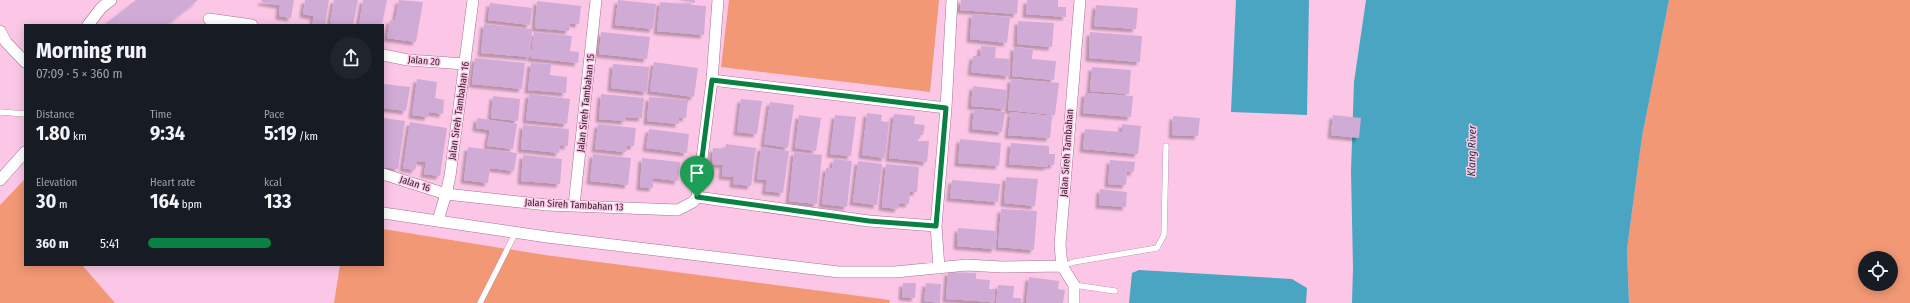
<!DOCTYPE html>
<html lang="en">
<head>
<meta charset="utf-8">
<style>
	:root { --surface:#171b24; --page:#20242c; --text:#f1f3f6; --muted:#9ea1a6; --accent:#0b8043 }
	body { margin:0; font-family:"Fira Sans Condensed",sans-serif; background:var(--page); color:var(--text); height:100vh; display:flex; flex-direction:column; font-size:15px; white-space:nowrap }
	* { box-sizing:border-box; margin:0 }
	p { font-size:13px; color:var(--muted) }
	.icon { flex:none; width:22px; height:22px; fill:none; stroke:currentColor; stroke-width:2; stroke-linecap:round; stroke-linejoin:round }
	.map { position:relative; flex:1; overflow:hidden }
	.sheet { position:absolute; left:24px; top:24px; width:360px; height:242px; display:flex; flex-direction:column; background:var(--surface); border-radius:0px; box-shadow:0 2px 10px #0003 }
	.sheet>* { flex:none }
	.tools { position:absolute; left:1858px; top:251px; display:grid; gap:8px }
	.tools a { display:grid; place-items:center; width:40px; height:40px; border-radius:50%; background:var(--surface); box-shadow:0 2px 10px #0003; font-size:20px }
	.pin { position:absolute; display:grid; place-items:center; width:34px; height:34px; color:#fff; margin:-41px -17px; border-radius:50% 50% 50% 0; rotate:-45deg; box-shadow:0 0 4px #0007 }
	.pin .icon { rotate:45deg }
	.round { display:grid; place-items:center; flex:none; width:42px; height:42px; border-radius:21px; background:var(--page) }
	.summary { display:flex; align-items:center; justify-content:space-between; height:68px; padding:0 12px }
	h1 { font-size:22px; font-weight:700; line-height:30px }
	.stats { display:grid; grid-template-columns:repeat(3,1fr); gap:6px; height:68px; padding:4px 12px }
	.stats div { display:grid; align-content:center }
	.stats b { font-size:20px; font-weight:700 }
	.stats small { font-size:11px; font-weight:400 }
	.stats p { font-size:11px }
	ul { padding:0 12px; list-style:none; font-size:13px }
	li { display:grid; grid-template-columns:64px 48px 1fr; align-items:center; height:30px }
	li i { height:10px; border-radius:5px; background:var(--accent) }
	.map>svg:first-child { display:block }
</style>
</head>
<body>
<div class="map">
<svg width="1910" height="303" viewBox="0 0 1910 303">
	<defs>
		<filter id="shadow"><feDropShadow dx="-3.5" dy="3.5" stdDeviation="1" flood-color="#0004"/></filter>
	</defs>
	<rect width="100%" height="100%" fill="#fcc7e7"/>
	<path fill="#f29875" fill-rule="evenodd" d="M729,0H939L930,92L721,67Z
		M1669,0H1910V303H1629L1627,249L1642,137ZM1865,258H1891V284H1865Z
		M25,179V265H82L115,303H0V205Z
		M383,229L545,255L890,300L889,303H334L340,265H383Z"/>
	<path fill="#4aa5c2" d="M1236,0H1309L1307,115L1231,112Z
		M1366,0H1669L1642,137L1627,249L1629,303H1352L1353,267L1351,171L1354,82Z
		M1139,270L1292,279L1307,288L1306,303H1129L1132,273Z"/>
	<path fill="#d0abd6" filter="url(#shadow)" d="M136,0H198L166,25H104Z
		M262,0H294L291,18L279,16L280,5L261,2Z
		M305,0H329L325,25H312L314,16L303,14Z
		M334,0H358L353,25L330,23Z
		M363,0H387L382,25H359Z
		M399,0L423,2L416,42L387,38L390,20L395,21Z
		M618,0L656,4L653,29L615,25Z
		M678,0H695V3Z
		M961,0H1018L1017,14L960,10Z
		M1027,0H1058V7H1066V17L1026,14Z
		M537,1L581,6L579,24L570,23L569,31L535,28Z
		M660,2L706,6L704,35L657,31Z
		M490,3L532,8L530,25L488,20Z
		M1096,5L1138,8L1136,29L1094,26Z
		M972,14L1010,17L1007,43L970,39Z
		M1018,21L1054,23L1052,47L1017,44Z
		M484,24L532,29L530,57L481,53Z
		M534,32L572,36L570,51L579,52L578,63L531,58Z
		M601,32L650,37L647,59L599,54Z
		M1090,32L1142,36L1140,62L1089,58Z
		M981,46L996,47L995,58L1010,59L1009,76L971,72L973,56H980Z
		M1014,47L1033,49L1032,59L1056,61L1054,80L1012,76Z
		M475,58L525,63L522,89L472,84Z
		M654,62L698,68L694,97L650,91Z
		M531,63L551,64L550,75L567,77L566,93L528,90Z
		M613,64L649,67L647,92L611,88Z
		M1092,67L1131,70L1129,94L1090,91Z
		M417,79L437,82L435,98L444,100L443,114L429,112L428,117L412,115Z
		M1011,79L1059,83L1055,115L1008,110Z
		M384,84L410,87L406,111L383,108Z
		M973,86L1007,90L1005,109L971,106Z
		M1085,93L1133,96L1131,117L1083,113Z
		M529,94L570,99L567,124L526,120Z
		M601,94L644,98L642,118L626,117L625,121L599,119Z
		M493,96L520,99L518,121L491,118Z
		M649,97L688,100L686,118L679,117V124L647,121Z
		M741,99L762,101L757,134L737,132Z
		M770,102L794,105L788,148L764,144Z
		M974,109L1005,112L1002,132L972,129Z
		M1011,112L1052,116L1050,138L1008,135Z
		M867,113L882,115L881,121L889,122L885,158L862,155Z
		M894,114L915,116L914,124L925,125L923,135H919L918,141H929L927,162L889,158Z
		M799,115L821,118L816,151L795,148Z
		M835,115L856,117L851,156L830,154Z
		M1333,115L1361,118L1359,138L1331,135Z
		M1173,116L1200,118L1198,136L1172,135Z
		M383,118L405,121L398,169L383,167Z
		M477,118L517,124L513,149L487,146L490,130L476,128Z
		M410,122L447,128L440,176L424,174L426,162L417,161L415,170L403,168Z
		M598,124L636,128L634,146H627L626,152L595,149Z
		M1122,124L1141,126L1138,154L1083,149L1085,129L1122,132Z
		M523,125L569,129L568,146L560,145L559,153L521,149Z
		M649,129L689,134L687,153L646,148Z
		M960,139L1001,143L999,166L958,163Z
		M1011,143L1049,146V154H1055L1054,165H1048L1047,167L1009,164Z
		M726,144L756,148L751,186L733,184L734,177L722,176L723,165L712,164L713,148L725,149Z
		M468,147L517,153L514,171L490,168L488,183L464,180Z
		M761,147L789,151L783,193L765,191L767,180L757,179Z
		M794,152L822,155L817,204L789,201Z
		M593,154L631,158L628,185L590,181Z
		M523,155L562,159L560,184L521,181Z
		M642,158L680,162L678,181L653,178V188L640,187Z
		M834,159L852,161L847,207L822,204L826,168H832Z
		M1110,160L1135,162L1134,172H1127L1126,185L1108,184Z
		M858,161L882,164L877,205L853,202Z
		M886,164L919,167L917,192H910L909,204L899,203L898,209L882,207Z
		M1006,177L1038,179L1035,206L1004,203Z
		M952,180L1000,184L998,202L950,198Z
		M1100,189L1127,192L1126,207L1099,205Z
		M1001,209L1037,211L1034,250L998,247Z
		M958,228L997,231L995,249L957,246Z
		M948,272L976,273V279L990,280L989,289H995L994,302L946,299Z
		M1029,277L1059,281L1058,289L1065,290L1063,303H1026Z
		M903,283H916L915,298L902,297Z
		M926,283L941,284L940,303L924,301Z
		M998,285L1014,286L1013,298H1021V303H996Z"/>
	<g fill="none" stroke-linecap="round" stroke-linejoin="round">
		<defs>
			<path id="service" d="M0,112L25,114
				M1062,266L1074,262L1157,248L1164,235L1166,146
				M1074,285L1115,291
				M480,303L516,232"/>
			<path id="minor" d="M209,19L252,25
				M88,25L101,8L111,0
				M0,31L6,42L25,62
				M383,55L408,60L465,64
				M712,80L946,108
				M383,174L446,194L547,205L678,210L693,202L697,197
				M0,180L25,152
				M697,197L869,221L936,226
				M697,197L712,80L718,0
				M574,206L596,0
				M383,213L547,237L839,272H895L967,265L1002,267L1062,266
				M438,220L446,194L450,176L473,0
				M939,268L936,226L946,108L952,0
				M1074,303V285L1062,266L1060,245L1080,0"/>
		</defs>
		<use href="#service" stroke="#a37390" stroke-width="6"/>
		<use href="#minor" stroke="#a37390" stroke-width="12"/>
		<use href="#service" stroke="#fff" stroke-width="5.5"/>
		<use href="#minor" stroke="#fff" stroke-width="11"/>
	</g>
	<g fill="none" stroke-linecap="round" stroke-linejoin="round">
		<defs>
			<path id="route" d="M712,80L946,108L936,226L869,221L697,197Z"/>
		</defs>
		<use href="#route" stroke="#fff" stroke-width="8"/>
		<use href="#route" stroke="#0b8043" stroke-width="5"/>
	</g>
	<g text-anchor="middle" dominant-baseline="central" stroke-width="3" stroke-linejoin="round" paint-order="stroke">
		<g font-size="10" fill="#2f1b27" stroke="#fcc7e7">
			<text transform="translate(424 61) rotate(5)">Jalan 20</text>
			<text transform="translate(586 103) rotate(-84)">Jalan Sireh Tambahan 15</text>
			<text transform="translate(459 111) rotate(-82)">Jalan Sireh Tambahan 16</text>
			<text transform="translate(1067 153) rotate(-86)">Jalan Sireh Tambahan</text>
			<text transform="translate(415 184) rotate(18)">Jalan 16</text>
			<text transform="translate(574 205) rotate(3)">Jalan Sireh Tambahan 13</text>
		</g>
		<g font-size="11" font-style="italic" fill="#1a3640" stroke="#fcc7e7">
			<text transform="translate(1472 151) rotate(-89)">Klang River</text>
		</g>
	</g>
</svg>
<div class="tools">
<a><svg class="icon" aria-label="locate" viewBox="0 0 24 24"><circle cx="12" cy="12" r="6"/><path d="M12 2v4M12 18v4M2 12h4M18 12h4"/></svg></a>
</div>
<div class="pin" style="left:697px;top:197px;background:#1e9e55"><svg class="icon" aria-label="arrive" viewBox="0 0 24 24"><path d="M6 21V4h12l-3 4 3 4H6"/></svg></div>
<section class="sheet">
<div class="summary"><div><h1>Morning run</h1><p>07:09 · 5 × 360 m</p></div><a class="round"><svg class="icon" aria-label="share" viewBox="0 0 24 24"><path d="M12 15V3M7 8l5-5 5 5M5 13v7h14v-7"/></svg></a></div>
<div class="stats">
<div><p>Distance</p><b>1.80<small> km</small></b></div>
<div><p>Time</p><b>9:34</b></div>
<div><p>Pace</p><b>5:19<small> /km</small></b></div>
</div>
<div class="stats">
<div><p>Elevation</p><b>30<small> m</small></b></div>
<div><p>Heart rate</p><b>164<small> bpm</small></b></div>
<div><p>kcal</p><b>133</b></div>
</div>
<ul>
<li><b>360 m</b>5:41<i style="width:55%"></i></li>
</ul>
</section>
</div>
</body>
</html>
